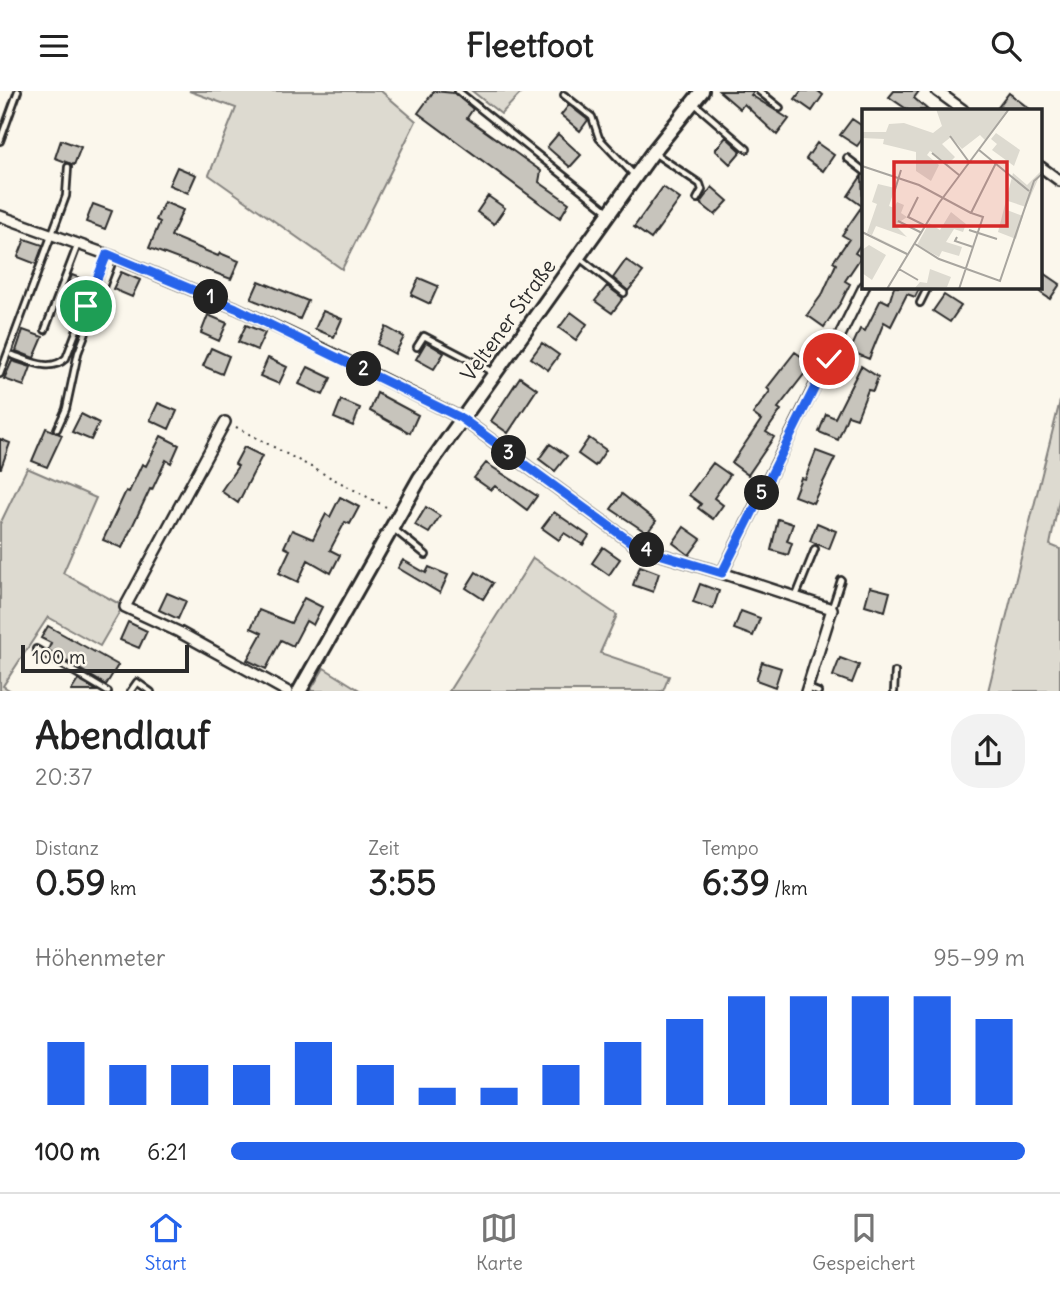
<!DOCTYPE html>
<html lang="de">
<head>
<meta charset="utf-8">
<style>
	:root { --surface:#fff; --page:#f2f2f2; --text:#222; --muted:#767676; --line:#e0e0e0; --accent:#2563eb }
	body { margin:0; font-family:Delius,sans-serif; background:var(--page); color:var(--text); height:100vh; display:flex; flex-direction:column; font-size:26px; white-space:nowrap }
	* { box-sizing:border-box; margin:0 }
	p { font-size:23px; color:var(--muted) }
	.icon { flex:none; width:38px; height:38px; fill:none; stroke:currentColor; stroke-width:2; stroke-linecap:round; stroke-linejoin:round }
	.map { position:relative; height:600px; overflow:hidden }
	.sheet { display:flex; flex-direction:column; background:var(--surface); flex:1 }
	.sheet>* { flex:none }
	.scale { position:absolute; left:21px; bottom:18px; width:168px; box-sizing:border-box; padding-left:7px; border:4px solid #2b2b2b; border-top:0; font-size:19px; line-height:24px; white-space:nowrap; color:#2b2b2b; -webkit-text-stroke:5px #fbf7ec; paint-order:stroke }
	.pin { position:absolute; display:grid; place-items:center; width:60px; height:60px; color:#fff; margin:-30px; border:4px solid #fff; border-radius:50%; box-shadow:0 2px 7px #0007 }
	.km { position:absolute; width:35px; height:35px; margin:-18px; border-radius:50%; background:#222; color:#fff; font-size:19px; line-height:35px; text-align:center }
	.round { display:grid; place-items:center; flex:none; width:74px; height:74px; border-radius:28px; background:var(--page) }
	.summary { display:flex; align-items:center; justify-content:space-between; height:119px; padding:0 35px }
	h1 { font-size:38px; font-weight:700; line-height:52px }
	.stats { display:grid; grid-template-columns:repeat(3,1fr); gap:10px; height:119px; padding:7px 35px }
	.stats div { display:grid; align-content:center }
	.stats b { font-size:35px; font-weight:700 }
	.stats small { font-size:19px; font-weight:400 }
	.stats p { font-size:19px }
	.chart { height:196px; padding:14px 35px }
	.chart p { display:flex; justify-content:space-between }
	.chart svg { width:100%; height:126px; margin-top:7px; stroke:var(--accent); stroke-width:6 }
	ul { padding:0 35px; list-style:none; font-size:23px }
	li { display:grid; grid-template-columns:112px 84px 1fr; align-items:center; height:52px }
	li i { height:18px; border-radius:9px; background:var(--accent) }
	header { display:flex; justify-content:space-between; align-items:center; height:91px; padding:0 35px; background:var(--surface); font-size:32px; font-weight:700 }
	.tab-bar { display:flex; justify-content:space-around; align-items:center; height:98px; border-top:2px solid var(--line); background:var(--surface); font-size:19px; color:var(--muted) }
	.tab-bar a { display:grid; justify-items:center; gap:4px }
	.tab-bar .on { color:var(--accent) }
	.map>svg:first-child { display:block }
</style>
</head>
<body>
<header><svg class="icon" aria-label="menu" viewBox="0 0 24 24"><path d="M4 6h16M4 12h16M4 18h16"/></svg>Fleetfoot<svg class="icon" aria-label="search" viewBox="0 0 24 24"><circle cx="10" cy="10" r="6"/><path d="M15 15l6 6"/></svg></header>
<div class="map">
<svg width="1060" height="601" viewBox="0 0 1060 601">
	<rect width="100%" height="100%" fill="#fbf7ec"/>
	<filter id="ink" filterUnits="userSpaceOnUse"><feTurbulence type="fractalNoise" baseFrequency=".0143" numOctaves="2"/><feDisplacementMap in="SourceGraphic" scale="14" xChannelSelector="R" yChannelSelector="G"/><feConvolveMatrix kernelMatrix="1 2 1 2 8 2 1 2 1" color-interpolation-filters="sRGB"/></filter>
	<g filter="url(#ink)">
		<path fill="#dddad0" stroke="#84827e" stroke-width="2" d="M189,0H381L416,30L342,178L209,84L236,17Z
			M472,0H523L501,23Z
			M1060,310V404L1050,454L1060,458V600H988Z
			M27,377L96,407L63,482L123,515L100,555L48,526L3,595L11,600H0V433Z
			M533,467L617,524L600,562L669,585L663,600H449Z
			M324,577L361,600H310Z"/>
		<path fill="#c7c4bc" stroke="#2b2b2b" stroke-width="2" d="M434,0L454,2L473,18L467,27L541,80L539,91L569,112L560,127L418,22Z
			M719,0H754L751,4L789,28L777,44L744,13L740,18Z
			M801,0H818L823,4L812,20L795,8Z
			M894,0H919L914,7L928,19H908L889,6Z
			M1009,2L1031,19H996Z
			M569,14L588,29L580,40L561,24Z
			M852,28L864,36V46L857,55L840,44Z
			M558,43L581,64L570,76L547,56Z
			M726,46L741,60L730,73L715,59Z
			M61,49L81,56L74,74L55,67Z
			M817,52L834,64L823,80L806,68Z
			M177,76L196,84L188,102L169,94Z
			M862,84L864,148L855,162L861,166L845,190L850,193L841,211L824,236L807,224L823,202L836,173L833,171L849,148L842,144L862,115L848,105Z
			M663,96L680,108L651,148L634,136Z
			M712,96L728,110L715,124L700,112Z
			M488,105L505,117L494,133L477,121Z
			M164,111L183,119L171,145L218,165L220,162L239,170L231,188L149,157L160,131L156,129Z
			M93,113L112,120L105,138L86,131Z
			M25,148L43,154L36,173L18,166Z
			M626,169L643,181L628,200L613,187Z
			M1041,180L1060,193L1050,208L1041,202Z
			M121,181L140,189L132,206L113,198Z
			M72,184L90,191L83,209L65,202Z
			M419,187L438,195L430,213L411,204Z
			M259,190L308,210L300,228L251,208Z
			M607,195L623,207L612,222L595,210Z
			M894,196H920L915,206L907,203L891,235L884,231L869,268L850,260L860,238L865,240L881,208L889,212Z
			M944,204L961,215L950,231L933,220Z
			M323,220L342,228L334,246L315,238Z
			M571,221L587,233L576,249L559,237Z
			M208,224L227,232L219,250L201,242Z
			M246,234L265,242L257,259L238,251Z
			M386,236L404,246L395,263L377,253Z
			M23,239L43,246L34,267L16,260Z
			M426,251L444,262L434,278L416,268Z
			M542,252L559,264L548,279L531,267Z
			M211,257L229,265L222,283L203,275Z
			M795,261L812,273L778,317L781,319L766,341L774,346L748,384L732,372L761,329L753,323L770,300L767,297Z
			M268,267L287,276L279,293L260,285Z
			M12,270L31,276L24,295L4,288Z
			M861,275L878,286L873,300L868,299L857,327L848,324L838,349L819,341L826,323L835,327Z
			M308,276L331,287L323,304L299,293Z
			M520,286L537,298L508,342L491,330Z
			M377,302L418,324L410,342L370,320Z
			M341,309L360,317L353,335L334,327Z
			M158,312L177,320L169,338L150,329Z
			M81,323L99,332L91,349L72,341Z
			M46,337L62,344L47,376L32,370Z
			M161,345L179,354L171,372L166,369L152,399L150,398L122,457L103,449L126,400L129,401L142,373L146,375Z
			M589,347L606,359L595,375L578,363Z
			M0,348L10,352L1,377H0Z
			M550,353L567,365L555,380L539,368Z
			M244,356L262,365L238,412L221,400L238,375L235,373Z
			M816,360L835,367L813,412L794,405L801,387L805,388Z
			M486,372L537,405L527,419L495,395L491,399L474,387Z
			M713,372L730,384L714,407L723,414L713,428L698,417L701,413L689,404Z
			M622,403L656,430L647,442L611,418Z
			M340,406L359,416L350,433L345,431L330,459L340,464L331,482L308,469L298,491L279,482L290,459L284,456L292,439L313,448L326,423L330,426Z
			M426,416L440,425L429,442L415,434Z
			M554,421L589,445L583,454L564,442L559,449L542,437Z
			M778,428L793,433L787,450L792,452L788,464L771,459Z
			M817,432L836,440L829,458L810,450Z
			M684,436L701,448L689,464L673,452Z
			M603,456L620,468L609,484L592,472Z
			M403,469L426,482L429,476L448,484L440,502L398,477Z
			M640,475L659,482L653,501L633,494Z
			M476,481L493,492L483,508L466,497Z
			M700,493L719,500L713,518L693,511Z
			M870,496L890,501L885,520L865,514Z
			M167,502L186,510L178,528L159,519Z
			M304,507L322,516L313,534L306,530L293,555L281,549L266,578L247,569L262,542L251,537L259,519L291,532Z
			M741,520L760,527L753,545L734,538Z
			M128,531L147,540L139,557L120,549Z
			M48,535L118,574L106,594L48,559L51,552L41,547Z
			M840,567L859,574L852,592L833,585Z
			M762,571L781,577L775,596L756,589Z
			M78,589L98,600H71Z"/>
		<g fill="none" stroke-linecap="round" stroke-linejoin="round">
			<defs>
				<path id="lane" d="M458,0L609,121
					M759,0L780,17
					M564,4L592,26L599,47L635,85
					M694,12L747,58
					M0,50L18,0
					M654,62L700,93L702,99L697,108
					M847,67L864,80
					M581,168L624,202
					M920,212L928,196
					M45,239L78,153
					M417,256L424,245L493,281
					M12,264C30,270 50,282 66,267L106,164
					M0,283L66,105L68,76
					M57,338L66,318L78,262L114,167
					M395,439L426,464
					M796,505L815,458
					M832,517L841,489
					M36,558L108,601
					M808,597L818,601
					M130,601L137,591L151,601
					M894,601L895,581"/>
				<path id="street" d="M937,0L963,19
					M1041,76L1060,90
					M0,125L114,166L236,217L327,260L461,327L639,457L722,482
					M225,331L125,516L179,541L288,601
					M806,601L832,518L722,482L864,196"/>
				<path id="secondary" d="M299,601L420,387L653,61L702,0"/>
			</defs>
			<use href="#lane" stroke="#2b2b2b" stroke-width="10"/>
			<use href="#street" stroke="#2b2b2b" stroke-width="14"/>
			<use href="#secondary" stroke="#2b2b2b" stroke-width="18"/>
			<path stroke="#2b2b2b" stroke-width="2" stroke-dasharray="2 5" stroke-linecap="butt" d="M236,336L388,417"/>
			<use href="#lane" stroke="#fbf7ec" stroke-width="4.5"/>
			<use href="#street" stroke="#fbf7ec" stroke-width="9"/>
			<use href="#secondary" stroke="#fbf7ec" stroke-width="12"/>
		</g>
	</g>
	<g fill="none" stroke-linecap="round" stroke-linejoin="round" filter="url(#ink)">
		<defs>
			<path id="route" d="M86,215L107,163L236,217L461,327L639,457L722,482L829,268"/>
		</defs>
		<use href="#route" stroke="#fff" stroke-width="14"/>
		<use href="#route" stroke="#2563eb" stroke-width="9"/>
	</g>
	<g text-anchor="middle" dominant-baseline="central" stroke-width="5" stroke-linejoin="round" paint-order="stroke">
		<g font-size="21" fill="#2b2b2b" stroke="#fbf7ec">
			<text transform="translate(508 229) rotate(-54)">Veltener Straße</text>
		</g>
	</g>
	<g transform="translate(862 18)">
		<rect width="180" height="180" fill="#fbf7ec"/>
		<path d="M74,0H148L124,32L118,26L100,40L89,28L80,35L93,48L86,55L68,42L65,46L77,56L69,72L54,62V43L21,35L22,30L0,29V23H24L27,15L42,14L71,24L80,17ZM134,24L158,41L152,57L130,41L135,35L129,30ZM180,61L164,98L146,92L145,101L161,107L154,130L136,123L151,64L165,76ZM16,75L33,79L27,97L32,99L35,93L42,96L39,104L45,108L33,116L45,128L14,117L10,126L46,144L5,124L15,95L10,93ZM89,103L104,115L101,123L92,120L84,133L100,138L97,147L80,142L77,148L55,136L67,114L78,121ZM7,136L24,146L10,171L0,164V141ZM68,160L89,168L85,178L52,180L58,173L65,174Z" fill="#dddad0"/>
		<path fill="none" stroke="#a8a59f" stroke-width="2" d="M88,27L107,53M117,41L167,82M70,44L97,66M0,57L57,76L109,104M32,84L39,61M56,88L46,108L64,117M36,112L60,124M107,121L135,130M0,123L45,145M95,128L93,132L111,138M53,135L77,150L138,172L172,72L181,64M37,160L56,171M25,180L77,94L147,0M97,180L121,108L109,104L134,54"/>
		<path fill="#d62828" fill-opacity="0.15" stroke="#d62828" stroke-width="3.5" d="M32,53H145V117H32Z"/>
		<rect width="180" height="180" fill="none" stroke="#2b2b2b" stroke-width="3.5"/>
	</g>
</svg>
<div class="scale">100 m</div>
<div class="pin" style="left:86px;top:215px;background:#1e9e55"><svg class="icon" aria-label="arrive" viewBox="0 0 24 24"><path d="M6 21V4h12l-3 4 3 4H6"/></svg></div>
<div class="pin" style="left:829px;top:268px;background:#d93025"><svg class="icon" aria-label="check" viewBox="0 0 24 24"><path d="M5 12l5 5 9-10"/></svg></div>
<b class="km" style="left:211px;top:206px">1</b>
<b class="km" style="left:364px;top:278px">2</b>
<b class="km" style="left:509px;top:362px">3</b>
<b class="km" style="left:647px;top:459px">4</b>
<b class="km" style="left:762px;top:402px">5</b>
</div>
<section class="sheet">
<div class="summary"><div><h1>Abendlauf</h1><p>20:37</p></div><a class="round"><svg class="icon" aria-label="share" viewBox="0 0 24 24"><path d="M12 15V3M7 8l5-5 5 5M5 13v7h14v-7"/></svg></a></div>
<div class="stats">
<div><p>Distanz</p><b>0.59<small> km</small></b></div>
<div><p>Zeit</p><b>3:55</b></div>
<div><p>Tempo</p><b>6:39<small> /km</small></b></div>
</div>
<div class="chart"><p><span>Höhenmeter</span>95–99 m</p>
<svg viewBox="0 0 160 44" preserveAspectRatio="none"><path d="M5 44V22M15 44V30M25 44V30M35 44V30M45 44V22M55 44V30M65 44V38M75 44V38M85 44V30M95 44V22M105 44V14M115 44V6M125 44V6M135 44V6M145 44V6M155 44V14"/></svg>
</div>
<ul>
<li><b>100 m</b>6:21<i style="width:100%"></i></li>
</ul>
</section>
<nav class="tab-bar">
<a class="on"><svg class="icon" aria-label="home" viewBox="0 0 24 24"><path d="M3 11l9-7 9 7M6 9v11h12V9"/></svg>Start</a>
<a><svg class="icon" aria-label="map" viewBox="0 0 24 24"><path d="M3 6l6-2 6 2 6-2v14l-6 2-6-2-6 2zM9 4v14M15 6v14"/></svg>Karte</a>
<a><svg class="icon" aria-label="saved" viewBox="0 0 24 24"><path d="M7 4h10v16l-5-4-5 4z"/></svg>Gespeichert</a>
</nav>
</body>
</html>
